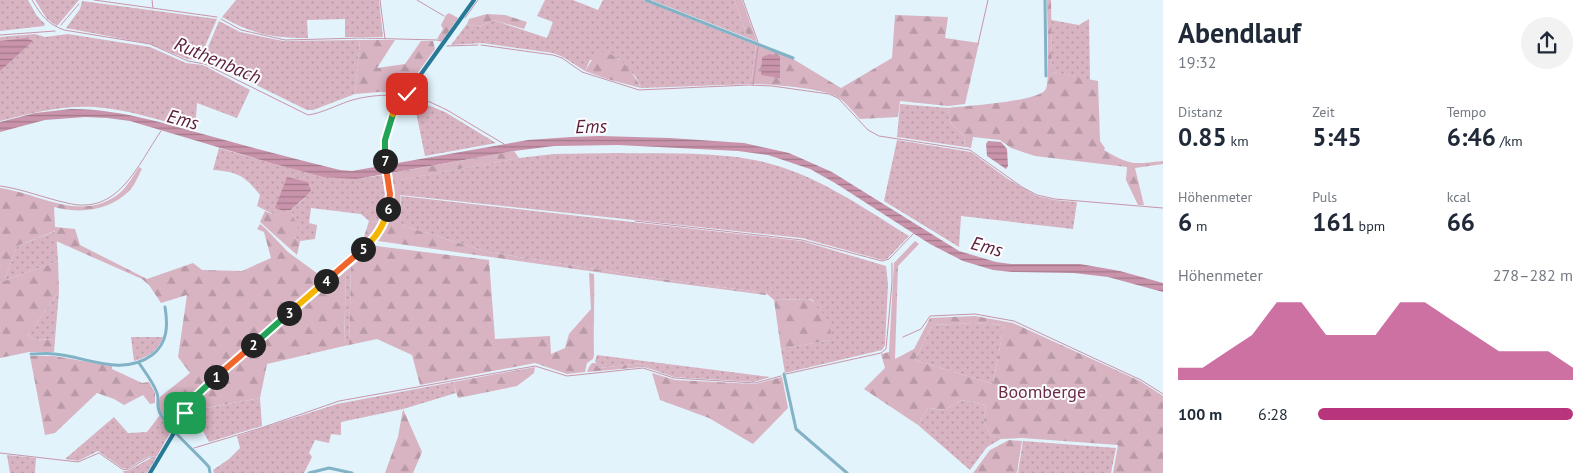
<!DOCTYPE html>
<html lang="de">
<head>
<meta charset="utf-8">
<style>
	:root { --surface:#fff; --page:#f2f2f3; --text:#1f2937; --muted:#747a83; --accent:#b8357c }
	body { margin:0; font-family:"PT Sans",sans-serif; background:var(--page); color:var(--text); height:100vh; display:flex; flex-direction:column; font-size:19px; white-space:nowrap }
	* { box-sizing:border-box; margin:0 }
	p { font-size:16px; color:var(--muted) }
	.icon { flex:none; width:28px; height:28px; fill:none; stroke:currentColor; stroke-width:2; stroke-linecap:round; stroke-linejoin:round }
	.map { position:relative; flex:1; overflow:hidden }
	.panel { display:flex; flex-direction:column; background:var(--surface); width:425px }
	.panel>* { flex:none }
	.pin { position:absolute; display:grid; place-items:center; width:42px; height:42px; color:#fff; margin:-21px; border-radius:10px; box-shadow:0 2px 8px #0006 }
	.km { position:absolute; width:25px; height:25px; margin:-12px; border-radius:50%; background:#222; color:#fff; font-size:14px; line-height:25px; text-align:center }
	.round { display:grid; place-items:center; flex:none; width:52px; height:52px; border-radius:26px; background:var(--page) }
	.summary { display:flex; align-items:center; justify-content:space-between; height:85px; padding:0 15px }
	h1 { font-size:28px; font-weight:600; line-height:38px }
	.stats { display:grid; grid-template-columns:repeat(3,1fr); gap:8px; height:85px; padding:5px 15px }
	.stats div { display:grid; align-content:center }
	.stats b { font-size:25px; font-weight:600 }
	.stats small { font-size:14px; font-weight:400 }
	.stats p { font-size:14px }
	.chart { height:140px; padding:10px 15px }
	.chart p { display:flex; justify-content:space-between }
	.chart svg { width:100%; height:90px; margin-top:5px; fill:var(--accent); opacity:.7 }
	ul { padding:0 15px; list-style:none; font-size:16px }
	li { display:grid; grid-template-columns:80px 60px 1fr; align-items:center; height:38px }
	li i { height:12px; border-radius:6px; background:var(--accent) }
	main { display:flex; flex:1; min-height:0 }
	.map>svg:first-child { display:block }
</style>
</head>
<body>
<main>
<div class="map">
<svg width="1163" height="473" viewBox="0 0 1163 473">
	<defs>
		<pattern id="grass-dots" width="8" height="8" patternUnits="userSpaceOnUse" patternTransform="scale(1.25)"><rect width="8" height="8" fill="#d8b3c2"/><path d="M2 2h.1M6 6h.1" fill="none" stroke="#b899a6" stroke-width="1.8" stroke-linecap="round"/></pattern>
		<pattern id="forest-firs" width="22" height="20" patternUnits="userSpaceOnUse" patternTransform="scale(1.25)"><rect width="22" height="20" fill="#d8b3c2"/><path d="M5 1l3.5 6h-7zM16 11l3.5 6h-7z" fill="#b899a6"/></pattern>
		<pattern id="water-rules" width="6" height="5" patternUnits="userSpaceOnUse" patternTransform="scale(1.25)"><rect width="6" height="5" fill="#c994ab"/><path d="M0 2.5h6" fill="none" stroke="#a2788a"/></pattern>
	</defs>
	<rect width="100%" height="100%" fill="#e2f3fb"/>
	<path fill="url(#grass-dots)" d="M0,0H28L37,16L45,24L44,26L0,31Z
		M35,0H79L57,26L47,19Z
		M236,0H379L383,37H345V19L307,20L308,38C273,38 252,34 222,17Z
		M545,0H573L598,10L603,0H643L756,45L751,84L641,88L636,77L618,58L590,60L585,71L563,57L553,53L482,43L451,45L467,24L479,27L493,20L547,38L553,22L537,16Z
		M651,0H734L748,38Z
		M82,1L217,19L199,60L187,59L150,44L66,28L80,9Z
		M1089,19L1090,80L1052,72L1051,20L1079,25Z
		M219,21L240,32L283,41L360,40L355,94L313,110H307L203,59Z
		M35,34L45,37L68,34L150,47L186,63L203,65L250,90L237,118L197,103L195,130C162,121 128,109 94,107C62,105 31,113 0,121V37Z
		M418,101L445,112L496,143L425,156L415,107Z
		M900,104L948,108L950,122L964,136L965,147L897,137Z
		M897,140L971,152L1008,179L1037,196L1055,200L1077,202L1073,229L961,216L959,247L884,201Z
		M219,148L264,161L357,179L383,175L386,201L381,222L369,221L361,214L311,208L309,223L317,225L315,239L300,241L294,237L295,221L291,210C298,202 311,198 310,185L273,214L257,206L260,195C244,175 238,172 213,170Z
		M620,153C666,154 727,151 771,164C822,178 865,209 909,236L887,259L882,260L802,238L400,195L399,180L519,158L554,154Z
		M401,196L802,241L886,266L888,284L885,345L882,350L785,373L781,349L831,340L823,314L816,309L813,300L808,299L774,300L766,293L640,276L488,252L401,225Z
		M56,231L58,261L4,281L17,246Z
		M351,267L349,345L344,346L346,271Z
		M59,291L55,339L35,340L28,335Z
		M974,323L1004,325L993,384L915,360L932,325Z
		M131,337H163C158,351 148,357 134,361Z
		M597,355L770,377L754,382L674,377L651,369L643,363L599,368L595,361Z
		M453,382L456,393L403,409L341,422V435L331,434L329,443L315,440L309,453L312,457L304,473H214L213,470L229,459L240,448L237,436L337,404Z
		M260,398L262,426L209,442L192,411L198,400L201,409Z
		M961,400L986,405L984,421L990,435L1001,439L987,447L970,470L918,425L928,408L945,410Z
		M160,415L171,431L157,456H149L127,469L122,468L98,451L78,461L65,459L114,417L128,433L147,432Z
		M1023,441L1116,448L1111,473H1018Z
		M7,455L36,458L35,473H10Z
		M153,457L156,458L147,473H124L123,471H127Z"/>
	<path fill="url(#forest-firs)" fill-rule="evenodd" d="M734,0H742L757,42L748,38Z
		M1047,0H1051L1052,72L1098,81L1100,141L1105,148L1104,150C1131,166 1133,164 1163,161V164L1135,168L1144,205H1138L1126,180L1127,167L1035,156L1011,148L1000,140L973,137L971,148L965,147L964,136L950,122L948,108C964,106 1039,102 1046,89C1050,80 1047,15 1047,0Z
		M449,13L458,18L442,41L437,39L443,29L441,25L446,15Z
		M487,14L505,15L527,22L524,29L493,20L479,27L467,24L469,19Z
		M895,15L948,17L945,38L979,43L965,104L948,106L900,101L898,117L860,119C853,112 846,102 837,97C823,88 769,84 751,84L756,45L793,59L841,88L892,58Z
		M360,40H395L377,68L405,64L421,41H433L435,49L403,93L379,92L355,94Z
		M597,52C618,51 633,71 641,88L607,79L585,71Z
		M514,151L519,158L400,180L401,225L488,252L640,276L766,293V295L667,282L378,241C393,219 395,199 392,173Z
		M139,167L142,169C138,176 135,185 130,190C110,211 80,214 54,207L55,227L75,229L80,245L147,279L193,263L202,270L242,271L271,258L264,232L257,229L260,224L266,229L288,252L325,279L218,371L194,395L175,425H171C164,416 156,410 160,397L190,373L178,357L187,295L161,303L149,285L142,279L56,241L55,231L17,246L4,281L58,261L59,291L28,335L35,340L55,339L54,352H29L0,358V188C42,194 83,224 121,192C128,185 134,175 139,167Z
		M275,208L283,211L291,210L295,221L300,222L294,237L300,241L297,255L260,222L265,211L272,214Z
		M369,221L381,222L368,241L363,240Z
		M915,241L919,244L898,266L895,359L914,349L930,318L975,316L1013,323L1140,381L1163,396V473H1113L1118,445L1022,438L1001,439L990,435L984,421L986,405L961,400L945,410L928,408L918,425L864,389L885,368L881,354L889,352L894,263ZM974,323L1004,325L993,384L915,360L932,325Z
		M376,246L489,260L495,339L550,336L551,354L565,348L569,334L591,309L589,273L594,274C595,301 593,328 594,355L593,359L587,363L585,372L567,374L535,363L420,385L412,355L377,339L349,345L351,267Z
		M346,271L344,346L267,364L260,398L200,409L198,400L199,398L221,378Z
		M808,299L813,301C816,308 818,308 823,313C830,320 831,331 831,340L781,349L774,300Z
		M30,356H54L112,366V369L142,383L149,382L155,393V403L150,404L143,395L124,405L114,399L97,393L55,433L45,435Z
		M592,363H596L599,368L643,363L651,369L643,367L587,372L589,367Z
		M535,367L534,373L517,386L458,398L453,382Z
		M652,373L675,380L755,384L782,377L788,408L753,444L709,418L660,400Z
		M403,409L422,452L413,473H385L398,437Z
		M1009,440L1022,441L1017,473H973L990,450Z"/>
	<path fill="url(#water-rules)" d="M26,38L33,41L0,71V41Z
		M770,54L780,57V78L761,75L762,57Z
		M71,109C127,109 178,128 232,142C268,152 304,161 340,170L352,171L528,140L571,137L600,136L670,138L744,143L789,153L832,172L959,251L996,262L1011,264H1080L1120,271L1163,283V292L1108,277L1074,273L1012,272L993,270L963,261L930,244L835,183L810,169L768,155L738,151L618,145L554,146L514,151L357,179L324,177L264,161L130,121L107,118L85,117L45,120L0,132V122L35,113Z
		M988,141L1001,142L1007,149L1008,166L1006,169L987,156L986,144Z
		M287,177L308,182L311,190C305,200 298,202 291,210L283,211L275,208Z"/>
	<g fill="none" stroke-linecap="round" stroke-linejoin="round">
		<path stroke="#c994ab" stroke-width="1" d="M32,0C42,16 46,23 64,30L150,44L188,61L205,64L308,115C322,113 335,106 349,101C365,96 384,94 401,96
			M94,0L217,17
			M152,0L153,8
			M380,0L385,39
			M417,0L444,16
			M743,0L758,42
			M465,18L478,0
			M221,19L241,30L285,40L361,38L437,40L441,41
			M61,25L79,4
			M0,35L55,31
			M978,44L988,0
			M481,45L553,55L562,58L582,72L639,90L748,85L772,86L829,94L838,98L868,130L879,136L970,150L1022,187L1037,195L1055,199L1163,208
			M447,46L478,45
			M753,85L758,47
			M409,97L430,102L447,110L504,144
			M0,186C23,189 44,198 67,203C118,216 137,166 161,131
			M635,221L802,240L882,261L889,259L914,233
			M903,337L921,329L930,316L975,314L1014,321L1141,380L1163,394
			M786,374L881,353L886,349L892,283V263
			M194,448L261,428L339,401L535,366L567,376L643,368L674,378L755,383L781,376
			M0,453L78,462L99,453L122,469L127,470L149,457H156"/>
		<path stroke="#82b2c6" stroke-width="3" d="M646,0L793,58
			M1045,0L1046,76
			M31,354C39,354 47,353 55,354C87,357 122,377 152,355C168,343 168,325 165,307
			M139,363C145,372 153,382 157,393C160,402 155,406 161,415C175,435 194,450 209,467L210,473
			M784,374L796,429L847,473
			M309,473L329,468L352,473"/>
		<path stroke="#287996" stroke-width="4" d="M150,473L196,396L369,244C385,227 392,207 389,183C387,170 383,158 384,145C385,129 392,115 401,102L474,0"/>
	</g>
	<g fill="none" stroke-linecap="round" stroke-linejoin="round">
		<defs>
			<path id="split-1" d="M185,413L196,396L216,377"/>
			<path id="split-2" d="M216,377L253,345"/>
			<path id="split-3" d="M253,345L289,313"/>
			<path id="split-4" d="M289,313L326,281"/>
			<path id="split-5" d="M326,281L363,249"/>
			<path id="split-6" d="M363,249C376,238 384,226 388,209"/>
			<path id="split-7" d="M385,161L390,194L388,209"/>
			<path id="split-8" d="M385,161V140L393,114"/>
			<path id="split-9" d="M393,114L407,94"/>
		</defs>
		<use href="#split-1" stroke="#fff" stroke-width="10"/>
		<use href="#split-2" stroke="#fff" stroke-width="10"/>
		<use href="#split-3" stroke="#fff" stroke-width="10"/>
		<use href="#split-4" stroke="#fff" stroke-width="10"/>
		<use href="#split-5" stroke="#fff" stroke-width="10"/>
		<use href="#split-6" stroke="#fff" stroke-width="10"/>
		<use href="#split-7" stroke="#fff" stroke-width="10"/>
		<use href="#split-8" stroke="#fff" stroke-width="10"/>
		<use href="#split-9" stroke="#fff" stroke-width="10"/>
		<use href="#split-1" stroke="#22a559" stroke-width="6"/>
		<use href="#split-2" stroke="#f0652b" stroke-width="6"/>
		<use href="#split-3" stroke="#22a559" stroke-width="6"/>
		<use href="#split-4" stroke="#f5b400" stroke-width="6"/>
		<use href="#split-5" stroke="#f0652b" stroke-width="6"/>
		<use href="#split-6" stroke="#f5b400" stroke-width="6"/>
		<use href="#split-7" stroke="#f0652b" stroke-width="6"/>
		<use href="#split-8" stroke="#22a559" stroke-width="6"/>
		<use href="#split-9" stroke="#f5b400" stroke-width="6"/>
	</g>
	<g text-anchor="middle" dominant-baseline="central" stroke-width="4" stroke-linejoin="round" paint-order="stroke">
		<g font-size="18" fill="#6b2b4b" stroke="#fdfdfd">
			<text x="1042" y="391">Boomberge</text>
		</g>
		<g font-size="19" font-style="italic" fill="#5b1c3d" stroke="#fdfdfd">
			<text transform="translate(218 60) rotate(23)">Ruthenbach</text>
			<text transform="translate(183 119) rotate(15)">Ems</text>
			<text transform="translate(591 126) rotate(-1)">Ems</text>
			<text transform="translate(987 246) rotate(15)">Ems</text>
		</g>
	</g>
</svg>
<div class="pin" style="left:185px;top:413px;background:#1e9e55"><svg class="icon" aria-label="arrive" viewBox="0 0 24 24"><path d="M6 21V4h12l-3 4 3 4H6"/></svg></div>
<div class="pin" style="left:407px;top:94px;background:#d93025"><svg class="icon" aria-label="check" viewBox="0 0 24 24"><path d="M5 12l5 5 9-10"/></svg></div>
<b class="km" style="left:216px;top:377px">1</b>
<b class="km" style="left:253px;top:345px">2</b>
<b class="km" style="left:289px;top:313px">3</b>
<b class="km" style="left:326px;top:281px">4</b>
<b class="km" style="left:363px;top:249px">5</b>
<b class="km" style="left:388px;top:209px">6</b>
<b class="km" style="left:385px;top:161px">7</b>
</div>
<section class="panel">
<div class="summary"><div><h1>Abendlauf</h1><p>19:32</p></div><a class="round"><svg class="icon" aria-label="share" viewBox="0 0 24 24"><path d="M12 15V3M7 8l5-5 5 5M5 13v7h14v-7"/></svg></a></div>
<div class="stats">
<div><p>Distanz</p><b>0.85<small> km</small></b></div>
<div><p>Zeit</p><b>5:45</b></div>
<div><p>Tempo</p><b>6:46<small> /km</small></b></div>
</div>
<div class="stats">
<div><p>Höhenmeter</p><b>6<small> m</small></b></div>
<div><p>Puls</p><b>161<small> bpm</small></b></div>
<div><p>kcal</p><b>66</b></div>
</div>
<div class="chart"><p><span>Höhenmeter</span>278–282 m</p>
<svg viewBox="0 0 160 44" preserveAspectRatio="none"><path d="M0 44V38L10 38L20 30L30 22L40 6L50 6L60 22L70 22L80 22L90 6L100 6L110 14L120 22L130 30L140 30L150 30L160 38V44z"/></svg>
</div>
<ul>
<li><b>100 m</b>6:28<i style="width:100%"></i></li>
</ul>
</section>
</main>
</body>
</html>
